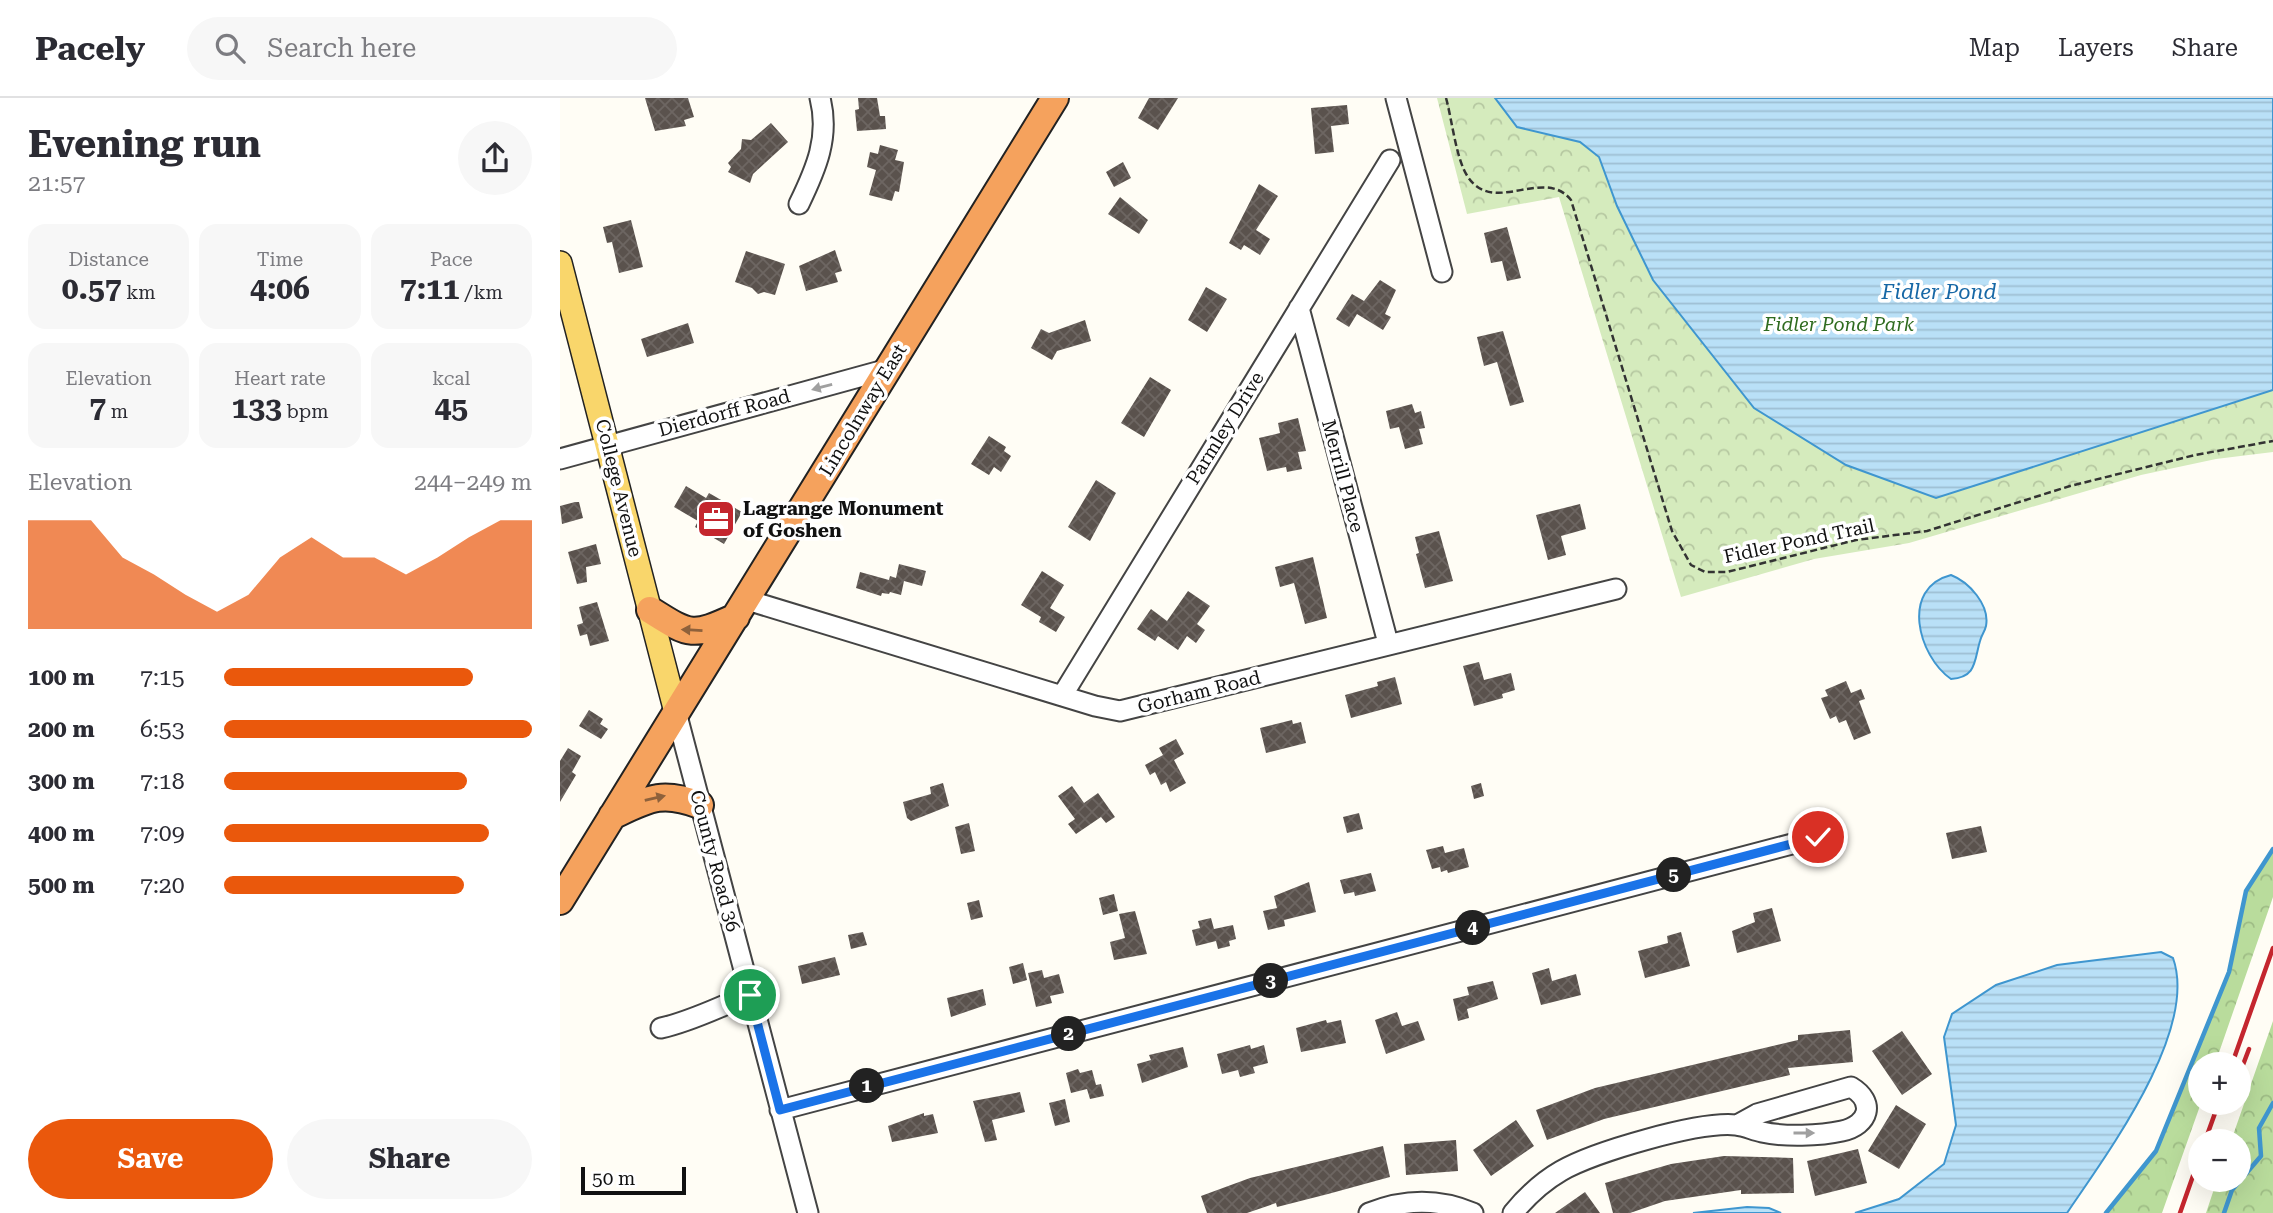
<!DOCTYPE html>
<html lang="en">
<head>
<meta charset="utf-8">
<style>
	:root { --surface:#fff; --page:#f7f7f7; --text:#2b2b33; --muted:#7c7c81; --line:#e1e1e2; --accent:#ea580c }
	body { margin:0; font-family:"Roboto Serif",serif; background:var(--page); color:var(--text); height:100vh; display:flex; flex-direction:column; font-size:26px; white-space:nowrap }
	* { box-sizing:border-box; margin:0 }
	p { font-size:23px; color:var(--muted) }
	.icon { flex:none; width:38px; height:38px; fill:none; stroke:currentColor; stroke-width:2; stroke-linecap:round; stroke-linejoin:round }
	.map { position:relative; flex:1; overflow:hidden }
	.sheet { display:flex; flex-direction:column; background:var(--surface); width:560px }
	.sheet>* { flex:none }
	.tools { position:absolute; left:1628px; top:954px; display:grid; gap:14px }
	.tools a { display:grid; place-items:center; width:63px; height:63px; border-radius:50%; background:var(--surface); box-shadow:0 7px 28px #0002; font-size:35px }
	.scale { position:absolute; left:21px; bottom:18px; width:105px; box-sizing:border-box; padding-left:7px; border:4px solid #111; border-top:0; font-size:19px; line-height:24px; white-space:nowrap; color:#111; -webkit-text-stroke:5px #fff; paint-order:stroke }
	.pin { position:absolute; display:grid; place-items:center; width:60px; height:60px; color:#fff; margin:-30px; border:4px solid #fff; border-radius:50%; box-shadow:0 2px 7px #0007 }
	.km { position:absolute; width:35px; height:35px; margin:-18px; border-radius:50%; background:#222; color:#fff; font-size:19px; line-height:35px; text-align:center }
	.round { display:grid; place-items:center; flex:none; width:74px; height:74px; border-radius:37px; background:var(--page) }
	.overview { display:flex; align-items:center; justify-content:space-between; height:119px; padding:0 28px }
	h1 { font-size:38px; font-weight:700; line-height:52px }
	.figures { display:grid; grid-template-columns:repeat(3,1fr); gap:10px; height:119px; padding:7px 28px }
	.figures div { display:grid; align-content:center; border-radius:18px; background:var(--page); text-align:center }
	.figures b { font-size:30px; font-weight:700 }
	.figures small { font-size:19px; font-weight:400 }
	.figures p { font-size:19px }
	.chart { height:196px; padding:14px 28px }
	.chart p { display:flex; justify-content:space-between }
	.chart svg { width:100%; height:126px; margin-top:7px; fill:var(--accent); opacity:.7 }
	.action { display:flex; gap:14px; margin-top:auto; padding:14px 28px }
	.action a { flex:1; height:80px; border-radius:42px; background:var(--accent); color:#fff; font-size:28px; font-weight:700; line-height:80px; text-align:center }
	.action a+a { background:var(--page); color:var(--text) }
	ul { padding:0 28px; list-style:none; font-size:23px }
	li { display:grid; grid-template-columns:112px 84px 1fr; align-items:center; height:52px }
	li i { height:18px; border-radius:9px; background:var(--accent) }
	header { display:flex; align-items:center; gap:42px; box-sizing:border-box; height:98px; padding:0 35px; background:var(--surface); border-bottom:2px solid var(--line) }
	header strong { font-size:33px }
	nav { display:flex; gap:38px; margin-inline-start:auto; font-size:24px }
	.search { width:490px; height:63px; background:var(--page); display:flex; align-items:center; gap:18px; box-sizing:border-box; padding:0 24px; border-radius:38px; color:var(--muted); font-size:26px }
	main { display:flex; flex:1; min-height:0 }
	.map>svg:first-child { display:block }
</style>
</head>
<body>
<header>
<strong>Pacely</strong>
<div class="search"><svg class="icon" aria-label="search" viewBox="0 0 24 24"><circle cx="10" cy="10" r="6"/><path d="M15 15l6 6"/></svg>Search here</div>
<nav><a>Map</a><a>Layers</a><a>Share</a></nav>
</header>
<main>
<section class="sheet">
<div class="overview"><div><h1>Evening run</h1><p>21:57</p></div><a class="round"><svg class="icon" aria-label="share" viewBox="0 0 24 24"><path d="M12 15V3M7 8l5-5 5 5M5 13v7h14v-7"/></svg></a></div>
<div class="figures">
<div><p>Distance</p><b>0.57<small> km</small></b></div>
<div><p>Time</p><b>4:06</b></div>
<div><p>Pace</p><b>7:11<small> /km</small></b></div>
</div>
<div class="figures">
<div><p>Elevation</p><b>7<small> m</small></b></div>
<div><p>Heart rate</p><b>133<small> bpm</small></b></div>
<div><p>kcal</p><b>45</b></div>
</div>
<div class="chart"><p><span>Elevation</span>244–249 m</p>
<svg viewBox="0 0 160 44" preserveAspectRatio="none"><path d="M0 44V6L10 6L20 6L30 19L40 25L50 32L60 38L70 32L80 19L90 12L100 19L110 19L120 25L130 19L140 12L150 6L160 6V44z"/></svg>
</div>
<ul>
<li><b>100 m</b>7:15<i style="width:81%"></i></li>
<li><b>200 m</b>6:53<i style="width:100%"></i></li>
<li><b>300 m</b>7:18<i style="width:79%"></i></li>
<li><b>400 m</b>7:09<i style="width:86%"></i></li>
<li><b>500 m</b>7:20<i style="width:78%"></i></li>
</ul>
<div class="action"><a>Save</a><a>Share</a></div>
</section>
<div class="map">
<svg width="1713" height="1115" viewBox="0 0 1713 1115">
	<defs>
		<pattern id="forest-crowns" width="20" height="18" patternUnits="userSpaceOnUse" patternTransform="scale(1.75)"><rect width="20" height="18" fill="#b9dc9c"/><path d="M2 6a3 3 0 1 1 6 0M12 15a3 3 0 1 1 6 0" fill="none" stroke="#9ebc85"/></pattern>
		<pattern id="park-crowns" width="20" height="18" patternUnits="userSpaceOnUse" patternTransform="scale(1.75)"><rect width="20" height="18" fill="#d5ebbd"/><path d="M2 6a3 3 0 1 1 6 0M12 15a3 3 0 1 1 6 0" fill="none" stroke="#b6c8a1"/></pattern>
		<pattern id="water-rules" width="6" height="5" patternUnits="userSpaceOnUse" patternTransform="scale(1.75)"><rect width="6" height="5" fill="#b9e0f7"/><path d="M0 2.5h6" fill="none" stroke="#9ebfd3"/></pattern>
		<pattern id="building-cross-hatch" width="8" height="8" patternUnits="userSpaceOnUse" patternTransform="scale(1.75)"><rect width="8" height="8" fill="#5a524d"/><path d="M0 0l8 8M0 8l8-8" fill="none" stroke="#6d6662"/></pattern>
	</defs>
	<rect width="100%" height="100%" fill="#fffdf5"/>
	<path fill="url(#forest-crowns)" d="M1713,751V799L1655,966H1640L1641,1005L1602,1115H1546L1596,1053L1669,874L1686,793Z
		M1713,923V1115H1646L1657,1082H1678V1043H1671Z"/>
	<path fill="url(#park-crowns)" d="M877,0H1713V354L1656,361L1581,377L1349,445L1254,461L1121,499L999,99L907,116Z"/>
	<path fill="url(#water-rules)" stroke="#3f96cf" stroke-width="2" d="M935,0H1713V292L1376,400L1286,367L1194,310L1093,182L1057,108L1039,59L1020,44L957,29Z
		M1391,477C1409,484 1430,507 1426,528C1425,533 1421,538 1420,543C1414,563 1417,579 1391,581C1358,558 1340,490 1391,477Z
		M1601,854L1613,860C1639,933 1546,1057 1507,1115H1295L1339,1101L1384,1066L1396,1027L1384,939L1392,916L1436,887L1497,867Z
		M1187,1109L1209,1110L1221,1115H1133Z"/>
	<g fill="none" stroke-linecap="round" stroke-linejoin="round">
		<path stroke="#3f96cf" stroke-width="4.5" d="M1546,1115L1596,1053L1669,874L1686,793L1713,751
			M1664,1115L1672,1092L1701,1058L1699,1030L1713,1005"/>
	</g>
	<path fill="url(#building-cross-hatch)" d="M85,0H128L134,19L124,22L126,28L95,33Z
		M298,0H317L320,18H325L326,31L297,33L295,12L299,11Z
		M589,0H618L598,32L578,20Z
		M787,7L789,26L771,28L774,54L755,56L751,10Z
		M211,25L228,44L193,76L190,85L168,74L171,69L168,65L181,51L182,41L191,42Z
		M320,47L338,52L335,62L344,64L339,94L335,93L332,103L309,97L316,72L307,69L310,54L318,56Z
		M563,64L571,80L554,89L546,74Z
		M699,86L718,98L696,132L710,141L700,157L684,147L681,152L669,145Z
		M560,99L588,122L579,136L548,116Z
		M71,122L83,169L59,175L52,144L47,145L43,129Z
		M947,129L961,180L947,183L942,163L931,165L924,135Z
		M275,152L282,173L275,175L278,184L246,193L239,168Z
		M186,153L225,166L215,197L204,194L198,196L192,190L175,184Z
		M820,182L836,192L825,216L831,219L823,232L797,216L789,229L776,221L792,196L804,203Z
		M646,189L667,201L647,234L628,222Z
		M525,222L531,243L497,253L492,262L471,250L481,231L489,235Z
		M128,225L134,245L87,259L81,241Z
		M943,233L964,304L950,308L937,264L924,268L917,239Z
		M590,279L611,292L584,339L561,325Z
		M852,306L855,315L861,313L865,330L859,331L863,346L845,351L839,329L830,331L826,313Z
		M738,320L746,353L738,354L742,371L727,374L726,369L707,373L699,340L720,335L718,325Z
		M429,338L446,349L444,353L451,358L441,374L434,369L429,377L411,366Z
		M536,382L556,395L530,443L508,429Z
		M126,388L146,400L149,395L182,414L164,446L135,429L138,423L114,409Z
		M15,404H19L23,420L2,426L0,408Z
		M1020,406L1026,431L1001,438L1006,457L988,462L976,417Z
		M879,433L893,483L865,490L856,456L859,455L855,439Z
		M36,446L41,466L26,469L27,484L17,486L8,454Z
		M753,459L767,520L745,526L734,485L720,489L715,469Z
		M339,466L366,473L362,488L344,483L341,497L330,494L329,496L322,495L321,498L296,490L300,474L329,482L330,478L336,480Z
		M482,473L504,487L490,510L505,519L496,534L479,524L481,519L461,507Z
		M628,493L650,508L637,526L645,532L636,545L627,538L618,552L598,538L595,543L577,531L591,511L607,523Z
		M37,504L49,543L30,548L27,536L20,538L17,527L23,525L19,509Z
		M919,564L924,582L951,575L955,592L942,596L943,600L914,608L903,568Z
		M835,579L842,606L791,620L785,597L818,588L817,584Z
		M1286,583L1291,595L1301,591L1305,601L1299,603L1311,635L1294,642L1286,622L1279,625L1276,618L1270,621L1261,600L1268,598L1265,592Z
		M29,612L43,621L40,626L48,631L41,641L19,628Z
		M732,622L733,626L741,624L746,645L706,655L700,630Z
		M616,641L624,656L614,662L626,685L610,694L606,684L601,687L595,674L590,677L585,667L603,657L599,650Z
		M8,650L21,658L12,674L16,677L0,704V663Z
		M383,685L389,708L351,723L347,720L343,704L371,696L370,689Z
		M921,685L924,698L914,701L911,688Z
		M512,688L524,705L538,695L555,719L546,725L541,719L516,736L508,726L515,721L498,698Z
		M799,715L803,731L787,735L783,719Z
		M409,725L415,753L401,756L395,729Z
		M1421,728L1427,754L1392,761L1386,735Z
		M883,748L885,755L904,750L909,769L888,775L887,772L881,774L880,769L872,771L866,752Z
		M811,775L816,793L795,798L794,794L784,796L780,782Z
		M749,784L756,814L724,822L725,828L708,832L703,813L717,810L714,798Z
		M554,796L558,813L543,817L539,800Z
		M419,802L423,819L411,822L407,805Z
		M1212,810L1221,843L1177,855L1172,833L1195,824L1193,815Z
		M575,813L587,856L554,862L550,844L565,840L559,816Z
		M651,820L654,831L673,827L676,841L669,843L670,848L658,851L656,843L636,848L632,832L640,830L638,823Z
		M303,834L307,847L291,851L288,837Z
		M1121,834L1130,868L1085,880L1078,853L1108,845L1107,838Z
		M275,859L280,877L242,886L238,868Z
		M463,865L467,882L453,886L449,869Z
		M989,870L992,883L1016,876L1021,897L981,907L972,875Z
		M482,872L484,880L499,876L504,895L490,898L492,905L476,909L468,875Z
		M933,883L938,901L907,911L909,920L898,923L893,901L909,897L907,889Z
		M423,891L426,907L391,919L387,900Z
		M837,914L842,928L858,923L865,942L826,956L815,922Z
		M766,922L767,925L781,922L786,945L741,954L736,930Z
		M1290,932L1293,964L1228,970L1230,977L1044,1021L987,1042L976,1012L1035,990L1238,942V937Z
		M1342,933L1372,976L1342,997L1312,953Z
		M690,947L691,951L704,947L708,965L693,969L695,975L680,979L678,972L662,976L657,956Z
		M623,949L628,969L582,985L577,966L591,962L589,957Z
		M518,971L520,975L532,972L536,987L541,986L544,998L530,1001L527,991L511,995L506,975Z
		M460,994L465,1014L432,1022L437,1042L425,1044L413,1003Z
		M505,1001L510,1024L495,1028L489,1005Z
		M1336,1007L1366,1026L1339,1071L1308,1053Z
		M364,1015V1018L373,1016L378,1035L332,1044L328,1028Z
		M956,1022L974,1048L931,1078L913,1052Z
		M896,1042L898,1073L846,1077L844,1046Z
		M823,1048L830,1079L768,1096L717,1109L716,1105L687,1115H647L641,1098L690,1080Z
		M1298,1051L1307,1085L1255,1098L1247,1063Z
		M1164,1058L1233,1060L1234,1095L1181,1096V1092L1105,1103L1070,1115H1053L1045,1085L1111,1066Z
		M1025,1094L1040,1115H995Z"/>
	<g fill="none" stroke-linecap="round" stroke-linejoin="round">
		<defs>
			<path id="minor" d="M836,0L882,174
				M239,106C256,71 270,39 260,0
				M739,210L828,545
				M0,361L328,271
				M187,502L535,608L560,613L1056,491
				M502,598L830,62
				M116,614L248,1115
				M101,930C133,923 160,908 190,897
				M220,1012L1274,735
				M809,1115C844,1101 878,1100 913,1115
				M953,1115C967,1098 982,1084 1001,1073C1034,1054 1139,1023 1176,1027C1185,1028 1193,1032 1202,1034C1224,1039 1260,1038 1282,1033C1309,1027 1316,1004 1291,989L1197,1016L1177,1027"/>
			<path id="major" d="M0,165L116,614"/>
			<path id="highway" d="M90,512C131,538 132,539 176,519
				M52,718C88,701 101,692 140,707
				M0,803L495,0"/>
		</defs>
		<use href="#minor" stroke="#444" stroke-width="23"/>
		<use href="#major" stroke="#222" stroke-width="26"/>
		<use href="#highway" stroke="#222" stroke-width="30"/>
		<path stroke="#333" stroke-width="2.5" stroke-dasharray="7 3.5" stroke-linecap="butt" d="M886,0C892,21 896,62 908,79C934,118 984,68 1011,102L1112,433L1131,467L1145,474H1167L1296,442L1367,433L1510,388L1635,357L1713,343"/>
		<use href="#minor" stroke="#fff" stroke-width="19"/>
		<use href="#major" stroke="#f9d66b" stroke-width="23"/>
		<use href="#highway" stroke="#f5a25d" stroke-width="26"/>
		<path stroke="#c4262e" stroke-width="4.5" d="M1672,966L1713,850
			M1678,980L1689,951
			M1645,1043L1659,1004
			M1620,1115L1640,1058"/>
	</g>
	<defs><path id="oneway-solid" d="M-6-.8H1V-3.2L6.5 0L1 3.2V.8H-6Z" transform="scale(1.75)"/></defs>
	<g fill="#a0a0a0">
		<use href="#oneway-solid" transform="translate(262 289) rotate(165)"/>
		<use href="#oneway-solid" transform="translate(1244 1035)"/>
	</g>
	<g fill="#8e613b">
		<use href="#oneway-solid" transform="translate(132 532) rotate(-177)"/>
		<use href="#oneway-solid" transform="translate(95 700) rotate(-13)"/>
	</g>
	<g fill="none" stroke-linecap="round" stroke-linejoin="round">
		<defs>
			<path id="route" d="M190,897L220,1012L1258,739"/>
		</defs>
		<use href="#route" stroke="#fff" stroke-width="14"/>
		<use href="#route" stroke="#1a73e8" stroke-width="9"/>
	</g>
	<defs>
		<symbol id="office-square" viewBox="-11 -11 22 22"><rect x="-9" y="-9" width="18" height="18" rx="4" fill="#c4262e" stroke="#fff"/><path d="M-6-3h4V-5.5h4V-3h4V5H-6ZM-1-4.5V-3h2v-1.5ZM-6 0V1H6V0Z" fill="#fff"/></symbol>
	</defs>
	<g fill-rule="evenodd">
		<use href="#office-square" x="134" y="399" width="44" height="44"/>
	</g>
	<g text-anchor="middle" dominant-baseline="central" stroke-width="7" stroke-linejoin="round" paint-order="stroke">
		<g font-size="19" font-style="italic" fill="#2f6b1f" stroke="#fff">
			<text x="1279" y="226">Fidler Pond Park</text>
		</g>
		<g font-size="19" fill="#111" stroke="#fff">
			<text transform="translate(303 312) rotate(-59)">Lincolnway East</text>
			<text transform="translate(164 315) rotate(-15)">Dierdorff Road</text>
			<text transform="translate(665 330) rotate(-58)">Parmley Drive</text>
			<text transform="translate(783 378) rotate(75)">Merrill Place</text>
			<text transform="translate(59 390) rotate(76)">College Avenue</text>
			<text transform="translate(1239 443) rotate(-12)">Fidler Pond Trail</text>
			<text transform="translate(639 594) rotate(-14)">Gorham Road</text>
			<text transform="translate(155 763) rotate(75)">County Road 36</text>
		</g>
		<g font-size="19" font-weight="bold" fill="#111" stroke="#fff" text-anchor="start">
			<text x="183" y="410">Lagrange Monument<tspan x="183" dy="22">of Goshen</tspan></text>
		</g>
		<g font-size="21" font-style="italic" fill="#1768a6" stroke="#fff">
			<text x="1379" y="194">Fidler Pond</text>
		</g>
	</g>
</svg>
<div class="tools">
<a>+</a>
<a>−</a>
</div>
<div class="scale">50 m</div>
<div class="pin" style="left:190px;top:897px;background:#1e9e55"><svg class="icon" aria-label="arrive" viewBox="0 0 24 24"><path d="M6 21V4h12l-3 4 3 4H6"/></svg></div>
<div class="pin" style="left:1258px;top:739px;background:#d93025"><svg class="icon" aria-label="check" viewBox="0 0 24 24"><path d="M5 12l5 5 9-10"/></svg></div>
<b class="km" style="left:307px;top:988px">1</b>
<b class="km" style="left:509px;top:936px">2</b>
<b class="km" style="left:711px;top:883px">3</b>
<b class="km" style="left:913px;top:830px">4</b>
<b class="km" style="left:1114px;top:777px">5</b>
</div>
</main>
</body>
</html>
